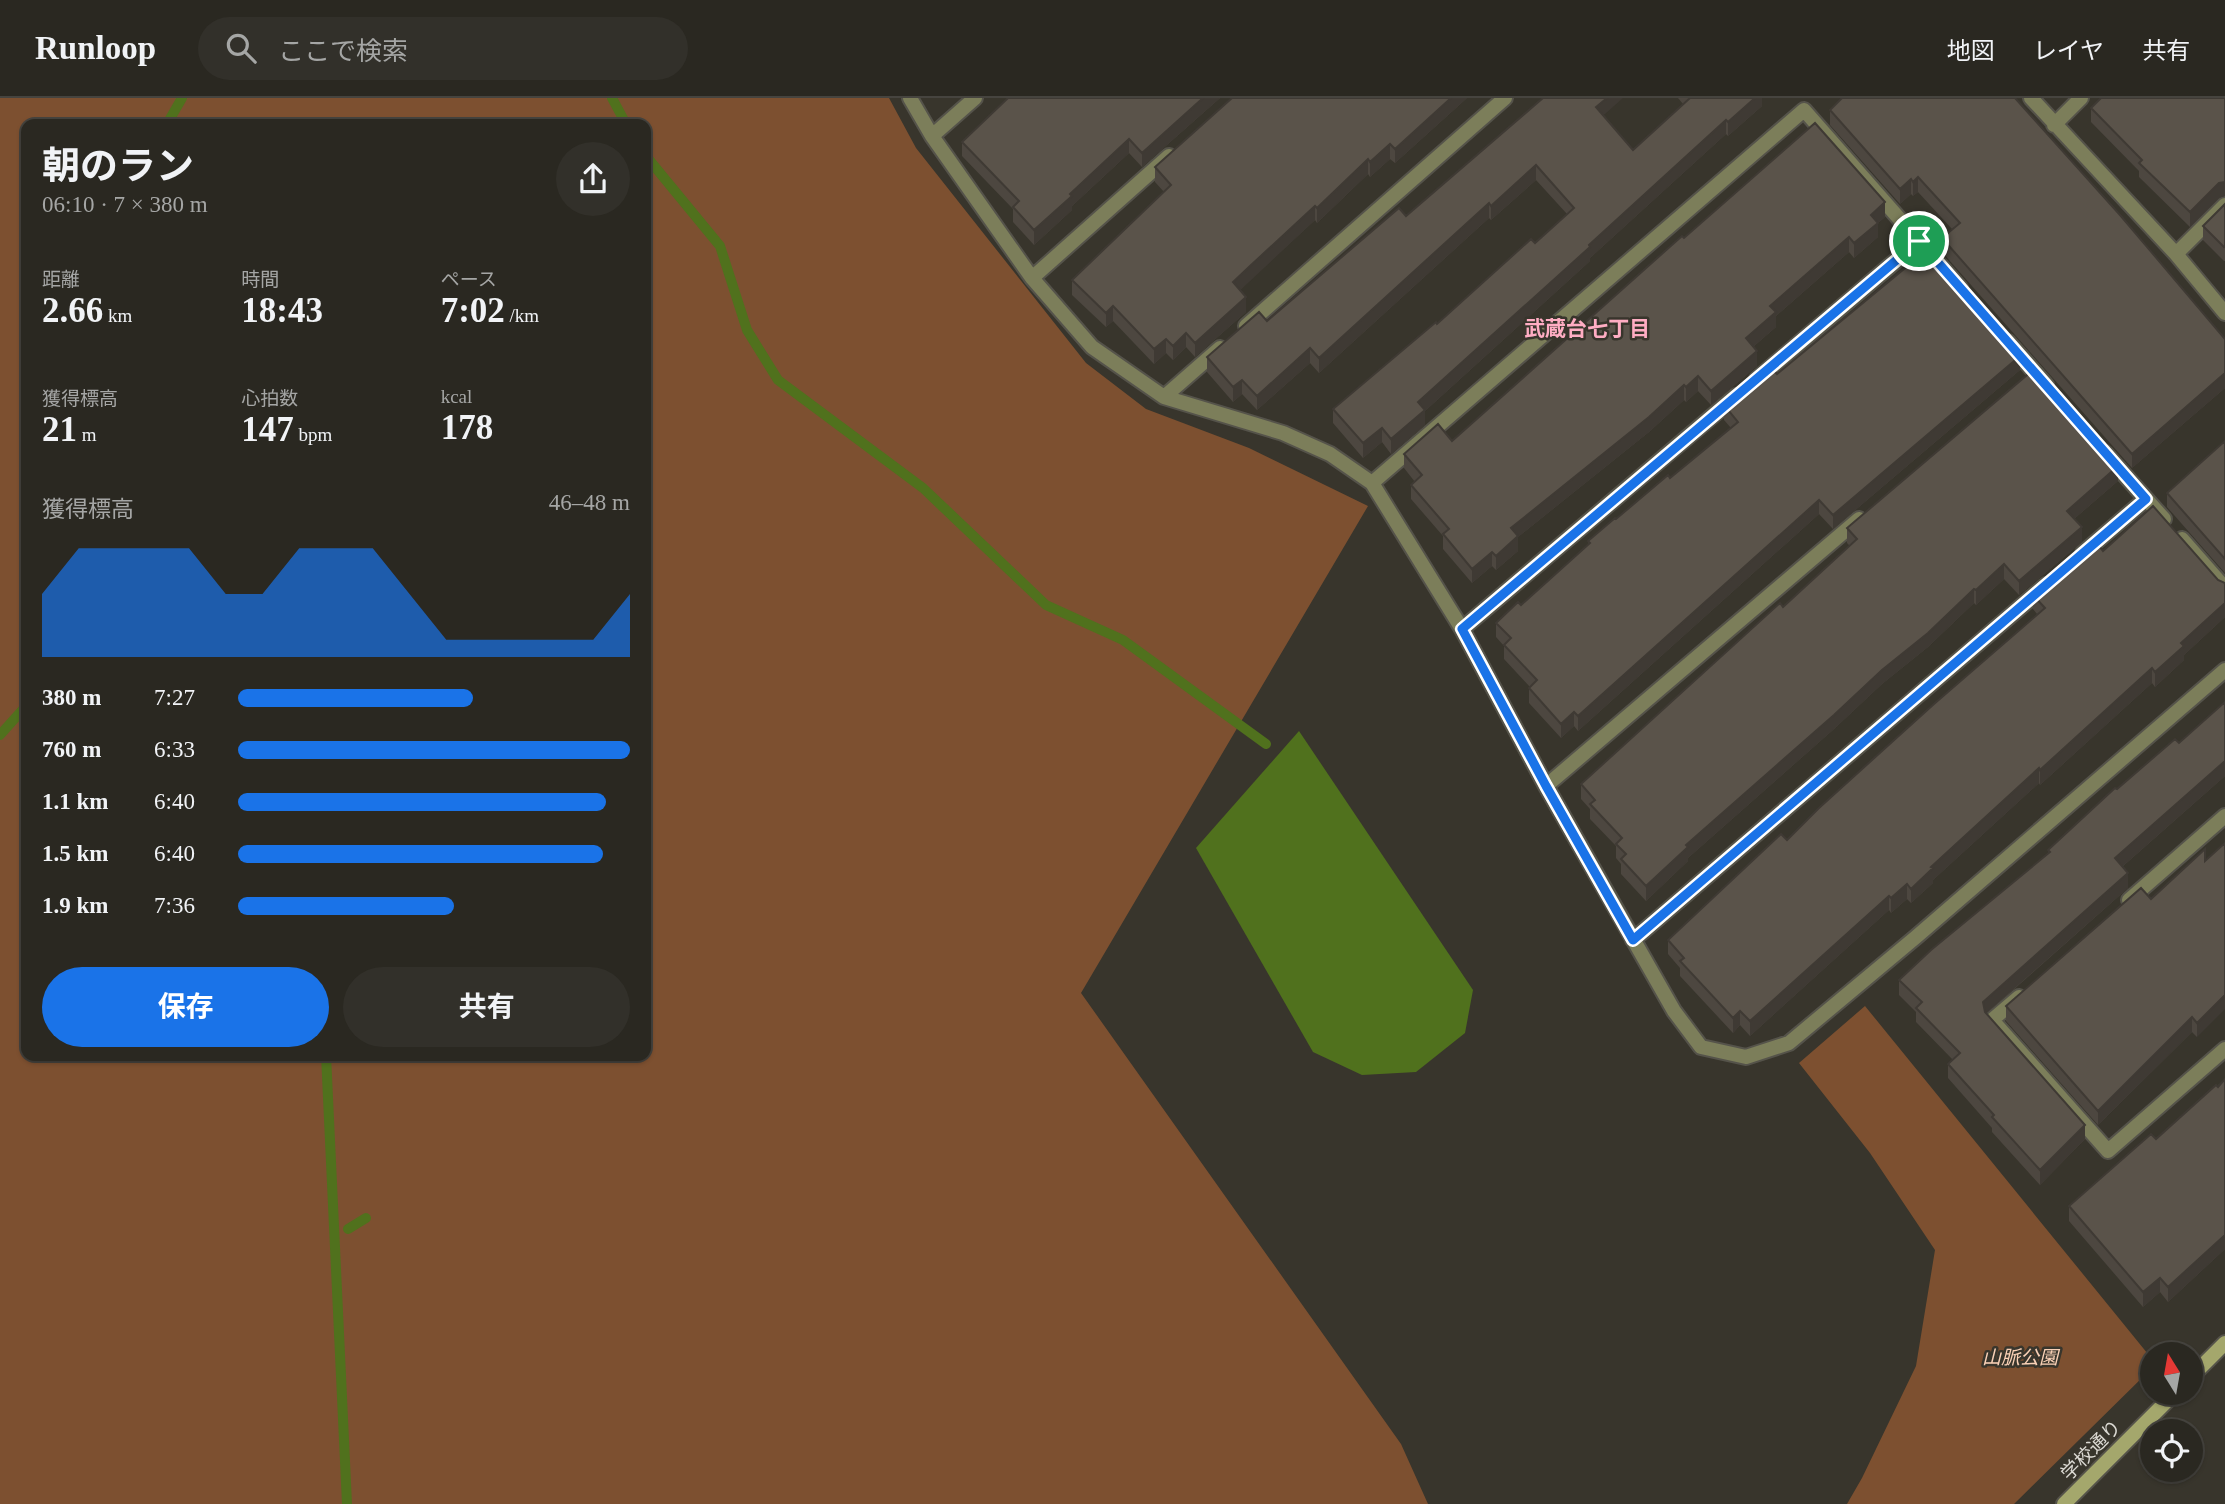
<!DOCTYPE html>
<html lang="ja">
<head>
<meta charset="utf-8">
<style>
	:root { --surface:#2a2821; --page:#32302a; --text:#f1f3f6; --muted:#a5a6a5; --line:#46443f; --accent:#1a73e8 }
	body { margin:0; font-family:"Times New Roman","Noto Sans JP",serif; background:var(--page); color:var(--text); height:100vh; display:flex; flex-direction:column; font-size:26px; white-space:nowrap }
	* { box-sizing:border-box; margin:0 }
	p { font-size:23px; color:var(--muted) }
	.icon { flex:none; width:38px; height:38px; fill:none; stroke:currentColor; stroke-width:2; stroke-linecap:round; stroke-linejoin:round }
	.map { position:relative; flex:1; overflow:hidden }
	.details { position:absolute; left:21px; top:21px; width:630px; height:942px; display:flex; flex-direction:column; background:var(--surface); border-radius:14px; box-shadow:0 2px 5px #0004,0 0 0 2px var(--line) }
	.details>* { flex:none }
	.needle { width:46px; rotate:349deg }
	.buttons { position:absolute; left:2140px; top:1244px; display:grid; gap:14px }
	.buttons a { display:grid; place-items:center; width:63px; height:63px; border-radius:50%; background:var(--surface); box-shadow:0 2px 5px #0004,0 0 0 2px var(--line); font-size:35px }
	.pin { position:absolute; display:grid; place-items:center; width:60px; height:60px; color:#fff; margin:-30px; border:4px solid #fff; border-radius:50%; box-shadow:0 2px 7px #0007 }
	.round { display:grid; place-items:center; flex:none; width:74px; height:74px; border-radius:37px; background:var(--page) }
	.headline { display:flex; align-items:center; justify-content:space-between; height:119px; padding:0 21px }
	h1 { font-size:38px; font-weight:700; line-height:52px }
	.figures { display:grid; grid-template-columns:repeat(3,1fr); gap:10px; height:119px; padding:7px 21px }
	.figures div { display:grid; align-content:center }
	.figures b { font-size:35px; font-weight:700 }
	.figures small { font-size:19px; font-weight:400 }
	.figures p { font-size:19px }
	.chart { height:196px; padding:14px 21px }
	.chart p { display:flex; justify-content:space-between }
	.chart svg { width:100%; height:126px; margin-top:7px; fill:var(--accent); opacity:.7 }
	.button { display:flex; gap:14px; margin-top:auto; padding:14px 21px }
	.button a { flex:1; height:80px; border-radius:42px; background:var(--accent); color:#fff; font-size:28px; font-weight:700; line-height:80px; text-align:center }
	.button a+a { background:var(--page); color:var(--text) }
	ul { padding:0 21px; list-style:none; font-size:23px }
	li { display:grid; grid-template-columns:112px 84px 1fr; align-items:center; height:52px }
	li i { height:18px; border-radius:9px; background:var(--accent) }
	header { display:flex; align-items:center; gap:42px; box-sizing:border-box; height:98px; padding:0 35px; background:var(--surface); border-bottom:2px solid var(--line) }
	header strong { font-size:33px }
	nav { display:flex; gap:38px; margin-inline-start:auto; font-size:24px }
	.search { width:490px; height:63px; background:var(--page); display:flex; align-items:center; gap:18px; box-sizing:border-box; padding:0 24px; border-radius:38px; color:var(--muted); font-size:26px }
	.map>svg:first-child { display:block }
</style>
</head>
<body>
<header>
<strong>Runloop</strong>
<div class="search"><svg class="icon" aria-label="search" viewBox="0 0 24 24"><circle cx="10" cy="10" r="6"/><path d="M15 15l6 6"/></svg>ここで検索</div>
<nav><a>地図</a><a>レイヤ</a><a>共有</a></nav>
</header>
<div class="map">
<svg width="2225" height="1406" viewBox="0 0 2225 1406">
	<rect width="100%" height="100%" fill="#38352c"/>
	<path fill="#7d5030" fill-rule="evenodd" d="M0,0H889L916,50L1086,265L1146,311L1249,350L1368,408L1081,895L1401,1346L1428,1406H0ZM26,26H646V957H26Z
		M1865,908L2152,1261V1270L2014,1406H1847L1862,1380L1916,1268L1935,1152L1870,1055L1799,965Z"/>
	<path fill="#50711d" d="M1299,633L1473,892L1465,935L1416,974L1362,977L1313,954L1196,750Z"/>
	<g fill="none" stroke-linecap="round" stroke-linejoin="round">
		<path stroke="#50711d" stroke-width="10" d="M612,0L626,26
			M167,26L182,0
			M646,58L720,148L747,232L778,282L923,390L1046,507L1123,542L1266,646
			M0,637L26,608
			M326,957L347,1406
			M348,1131L366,1120"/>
		<defs>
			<path id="street" d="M910,0L932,38L1032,180L1092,249L1164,299L1283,335L1330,356L1372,385L1462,531L1546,688L1674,913L1701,949L1746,959L1789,945L1916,839L2225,572
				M2031,0L2176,156L2225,215
				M2054,27L2081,0
				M932,38L975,0
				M2176,156L2225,107
				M1032,180L1169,58
				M1246,228L1505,0
				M2008,244L2046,287
				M1757,281L1919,143
				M1164,299L1220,250
				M2105,355L2164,421
				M1372,385L1804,12L1960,190
				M2182,441L2225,490
				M2083,455L2146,401
				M1462,531L1736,298
				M1546,688L1859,421
				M2129,802L2225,718
				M1633,842L2046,487
				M2019,899L1992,922L2108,1053L2225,951"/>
			<path id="secondary" d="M2191,1279L2225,1245
				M2064,1406L2175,1295"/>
		</defs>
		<use href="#street" stroke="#55534a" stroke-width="18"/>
		<use href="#secondary" stroke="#55534a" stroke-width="18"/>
		<use href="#street" stroke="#7c7e5a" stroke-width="14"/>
		<use href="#secondary" stroke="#a4a76c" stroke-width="14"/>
	</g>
	<path fill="#4d4740" d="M1008,0H1220L1142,69L1129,55L1072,108V112L1034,147L1013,124V111L962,58V44Z
		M1467,0L1395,65L1390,61L1370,79L1368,76L1317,125L1315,122L1250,182L1240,192L1246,214L1195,259L1186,249L1173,262L1166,255L1154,266L1113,223L1106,229L1072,197V182L1164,94L1155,84V69Z
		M1678,0H1762V8L1728,38L1726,36L1590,160V163L1425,313V327L1391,356L1382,344L1363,360L1333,325V311L1535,145L1567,116L1536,82L1491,122L1489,120L1319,275L1310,265L1257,312L1242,296L1233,304L1207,274V259L1267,223L1406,118L1603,18L1633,52L1683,6Z
		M2225,0V98L2219,100L2190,129L2139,79V73L2091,24V10Z
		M1830,12L2225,241V290L2132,370L1942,154V140L1952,131L1918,94L1913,98L1911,96L1900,106L1830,27Z
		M2225,106V163H2224L2203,142V128Z
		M1885,119L1878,125V139L1854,160L1849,154L1776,218V229L1753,249L1757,268L1711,307L1698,293L1686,304L1684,302L1649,334L1518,439V453L1496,472L1492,468L1472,485L1443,451V438L1411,401V387L1415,384L1404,370V356L1452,343L1684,140Z
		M2020,272L1833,431L1819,416L1578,633L1574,628L1561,640L1529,605V590L1530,589L1504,561V548L1496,539V525L1521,507L1588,447V443L1670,380L1731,330L1724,322V307L1777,276Z
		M2225,343V475L2167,409V395Z
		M2118,383L2074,421L2082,444L2019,497L2004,481L1976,507L1974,505L1928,549L1882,586L1834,631L1688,760V763L1646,803L1621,776V766L1616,760V748L1590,721V711L1581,701V686L1783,509L1850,448L1847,445V430Z
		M2103,453L2225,485V519L2184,557V562L2155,589L2152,585L2040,687L2039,685L1933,782V785L1911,805L1907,801L1891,815L1889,812L1750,938L1740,927L1733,935L1680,878V870L1668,856V842L1787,742L2037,516L2033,511V497Z
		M2225,604V678L2122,769L2128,790L1986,916L2085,1041L2040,1087L1992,1034V1030L1948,980V966L1953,962L1916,924V914L1899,897V882L2048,755V752L2117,691L2179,645Z
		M2205,751L2197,939L2192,934L2098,1027L2006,923V908L2151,801Z
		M2225,981V1151L2168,1204L2160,1194L2143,1209L2069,1123V1108L2156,1041Z"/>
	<path fill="#3f3a34" d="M1203,0H1220L1142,69V55Z
		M1451,0H1467L1395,65V51Z
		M1607,0H1623L1596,24V9Z
		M1755,0H1762V8L1728,38V24Z
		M1726,22V36L1590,160V163L1425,313V327L1391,356V341L1418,304Z
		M1129,41V55L1072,108V112L1034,147V132L1070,96Z
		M1390,46V61L1370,79V64Z
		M1368,61V76L1317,125V110Z
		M1536,67V82L1491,122V108Z
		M1918,79V94L1913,98V84Z
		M1911,81V96L1900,106V91Z
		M2225,84V98L2219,100L2190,129V114L2219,85Z
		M1885,104V119L1878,125V139L1854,160V145L1871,117Z
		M1489,105V120L1319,275V260Z
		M1315,108V122L1233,199V184Z
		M1849,139V154L1776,218V229L1746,255V240L1770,208Z
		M1246,199V214L1195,259V245Z
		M1113,208V223L1106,229V215Z
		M1186,235V249L1173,262V248Z
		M1166,241V255L1154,266V251Z
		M1310,250V265L1257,312V298Z
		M1757,253V268L1711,307V293Z
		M2020,258V272L1833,431V417Z
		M2225,275V290L2132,370V356Z
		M1698,278V293L1686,304V289Z
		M1242,282V296L1233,304V289Z
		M1684,287V302L1649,334L1518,439V453L1496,472V458L1511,430Z
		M1382,330V344L1363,360V345Z
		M2118,368V383L2067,427V413Z
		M1819,402V416L1578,633V618Z
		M2082,429V444L2019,497V483Z
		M1492,454V468L1472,485V471Z
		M2004,466V481L1976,507V492Z
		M1974,491V505L1928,549L1882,586L1834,631L1688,760V763L1646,803V788L1686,747L1882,572Z
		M2225,505V519L2184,557V562L2155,589V574L2181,545Z
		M2152,570V585L2040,687V672Z
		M1574,614V628L1561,640V626Z
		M2225,663V678L2115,775V760Z
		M2039,670V685L1933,782V785L1911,805V791L1931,769Z
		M2128,775V790L1983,918V904Z
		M1907,786V801L1891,815V800Z
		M1889,798V812L1750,938V923Z
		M2225,897V911L2197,939V925Z
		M1740,913V927L1733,935V920Z
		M2192,919V934L2098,1027V1013Z
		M2085,1027V1041L2040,1087V1072Z
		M2225,1137V1151L2168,1204V1189Z
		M2160,1180V1194L2143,1209V1194Z"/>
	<path fill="#5a534a" stroke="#3f3a34" stroke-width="2" d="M1008,0H1203L1142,55L1129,41L1070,96L1072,98L1034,132L1013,109L1019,103L962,44Z
		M1232,0H1451L1395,51L1390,46L1370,64L1368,61L1317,110L1315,108L1250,168L1233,184L1246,199L1195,245L1186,235L1173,248L1166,241L1154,251L1113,208L1106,215L1072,182L1171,87L1155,69Z
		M1543,0H1607L1596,9L1633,52L1690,0H1755L1728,24L1726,22L1589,147L1590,149L1418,304L1425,312L1391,341L1382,330L1363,345L1333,311L1436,224L1437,226L1531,141L1535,145L1574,110L1536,67L1491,108L1489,105L1319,260L1310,250L1257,298L1242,282L1233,289L1207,259L1259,214L1267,223L1399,110L1406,118Z
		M1842,0H2015L2120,117L2225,241V275L2132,356L1942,140L1960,125L1918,79L1913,84L1911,81L1900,91L1830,12Z
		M2101,0H2225V84L2219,85L2190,114L2139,65L2142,62L2091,10Z
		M1815,25L1885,104L1871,117L1878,125L1854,145L1849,139L1770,208L1776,214L1746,240L1757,253L1711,293L1698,278L1686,289L1684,287L1649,319L1511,430L1518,438L1496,458L1492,454L1472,471L1443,436L1449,431L1411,387L1422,377L1404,356L1438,326L1452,343L1682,138L1684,140Z
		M2225,106V148L2224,149L2203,128Z
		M1927,152L2020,258L1833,417L1819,402L1578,618L1574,614L1561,626L1529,590L1537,582L1504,547L1511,540L1496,525L1518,504L1521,507L1590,445L1588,443L1615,420L1616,421L1668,377L1670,380L1738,324L1724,307L1770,268L1777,276Z
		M2033,272L2118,368L2067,413L2082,429L2019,483L2004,466L1976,492L1974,491L1928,535L1882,572L1834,617L1686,747L1688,749L1646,788L1621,761L1626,756L1616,746L1622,740L1590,706L1595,702L1581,686L1780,505L1783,509L1857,441L1847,430Z
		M2225,343V461L2167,395Z
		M2153,408L2218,482L2225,485V505L2181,545L2184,548L2155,574L2152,570L2040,672L2039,670L1931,769L1933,770L1911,791L1907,786L1891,800L1889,798L1750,923L1740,913L1733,920L1680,863L1684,860L1668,842L1781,736L1787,742L1819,710L1934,606L2045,510L2033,497L2095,443L2103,453Z
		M2225,604V663L2115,760L2128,775L1983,904L1985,914L2085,1027L2040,1072L1992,1019L1994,1017L1948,966L1960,955L1916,910L1922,904L1899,882L1931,852L2050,754L2048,752L2115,690L2117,691L2175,641L2179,645Z
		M2225,745V897L2197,925L2192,919L2098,1013L2006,908L2141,790L2151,801L2205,751V763Z
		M2225,981V1137L2168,1189L2160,1180L2143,1194L2069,1108L2151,1036L2156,1041L2216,987L2218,989Z"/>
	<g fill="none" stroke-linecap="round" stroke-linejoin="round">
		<defs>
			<path id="route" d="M1919,143L2146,401L1633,842L1546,688L1462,531Z"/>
		</defs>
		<use href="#route" stroke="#fff" stroke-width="14"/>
		<use href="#route" stroke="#1a73e8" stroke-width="9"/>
	</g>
	<g text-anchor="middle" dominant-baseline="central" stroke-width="5" stroke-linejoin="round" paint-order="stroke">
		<g font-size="19" font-style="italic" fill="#fad1b6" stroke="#38352c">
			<text x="2020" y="1259">山脈公園</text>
		</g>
		<g font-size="19" fill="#dbd9d3" stroke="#38352c">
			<text transform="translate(2091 1352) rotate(-45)">学校通り</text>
		</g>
		<g font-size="21" font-weight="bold" fill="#ffadc3" stroke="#38352c">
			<text x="1587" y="231">武蔵台七丁目</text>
		</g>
	</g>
</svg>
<div class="buttons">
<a><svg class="needle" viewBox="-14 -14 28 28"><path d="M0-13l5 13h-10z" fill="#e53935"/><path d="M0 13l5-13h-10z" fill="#a5a6a5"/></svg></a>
<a><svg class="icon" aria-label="locate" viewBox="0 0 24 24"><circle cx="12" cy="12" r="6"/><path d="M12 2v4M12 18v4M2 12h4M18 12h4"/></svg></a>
</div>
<div class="pin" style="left:1919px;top:143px;background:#1e9e55"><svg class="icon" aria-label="arrive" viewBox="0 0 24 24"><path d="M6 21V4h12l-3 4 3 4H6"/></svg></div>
<section class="details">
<div class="headline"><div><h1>朝のラン</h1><p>06:10 · 7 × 380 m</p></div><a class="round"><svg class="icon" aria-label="share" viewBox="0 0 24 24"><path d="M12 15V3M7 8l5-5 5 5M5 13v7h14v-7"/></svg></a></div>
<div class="figures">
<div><p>距離</p><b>2.66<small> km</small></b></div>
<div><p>時間</p><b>18:43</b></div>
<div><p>ペース</p><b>7:02<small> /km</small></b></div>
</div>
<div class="figures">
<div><p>獲得標高</p><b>21<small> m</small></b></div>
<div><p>心拍数</p><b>147<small> bpm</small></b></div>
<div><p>kcal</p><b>178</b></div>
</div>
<div class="chart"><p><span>獲得標高</span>46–48 m</p>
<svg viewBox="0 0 160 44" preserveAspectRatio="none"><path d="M0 44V22L10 6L20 6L30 6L40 6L50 22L60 22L70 6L80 6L90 6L100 22L110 38L120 38L130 38L140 38L150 38L160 22V44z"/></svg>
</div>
<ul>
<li><b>380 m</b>7:27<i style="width:60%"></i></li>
<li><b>760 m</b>6:33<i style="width:100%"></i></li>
<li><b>1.1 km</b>6:40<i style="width:94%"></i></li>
<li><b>1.5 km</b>6:40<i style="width:93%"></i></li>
<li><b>1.9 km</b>7:36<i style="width:55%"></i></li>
</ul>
<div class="button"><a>保存</a><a>共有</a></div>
</section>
</div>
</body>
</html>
